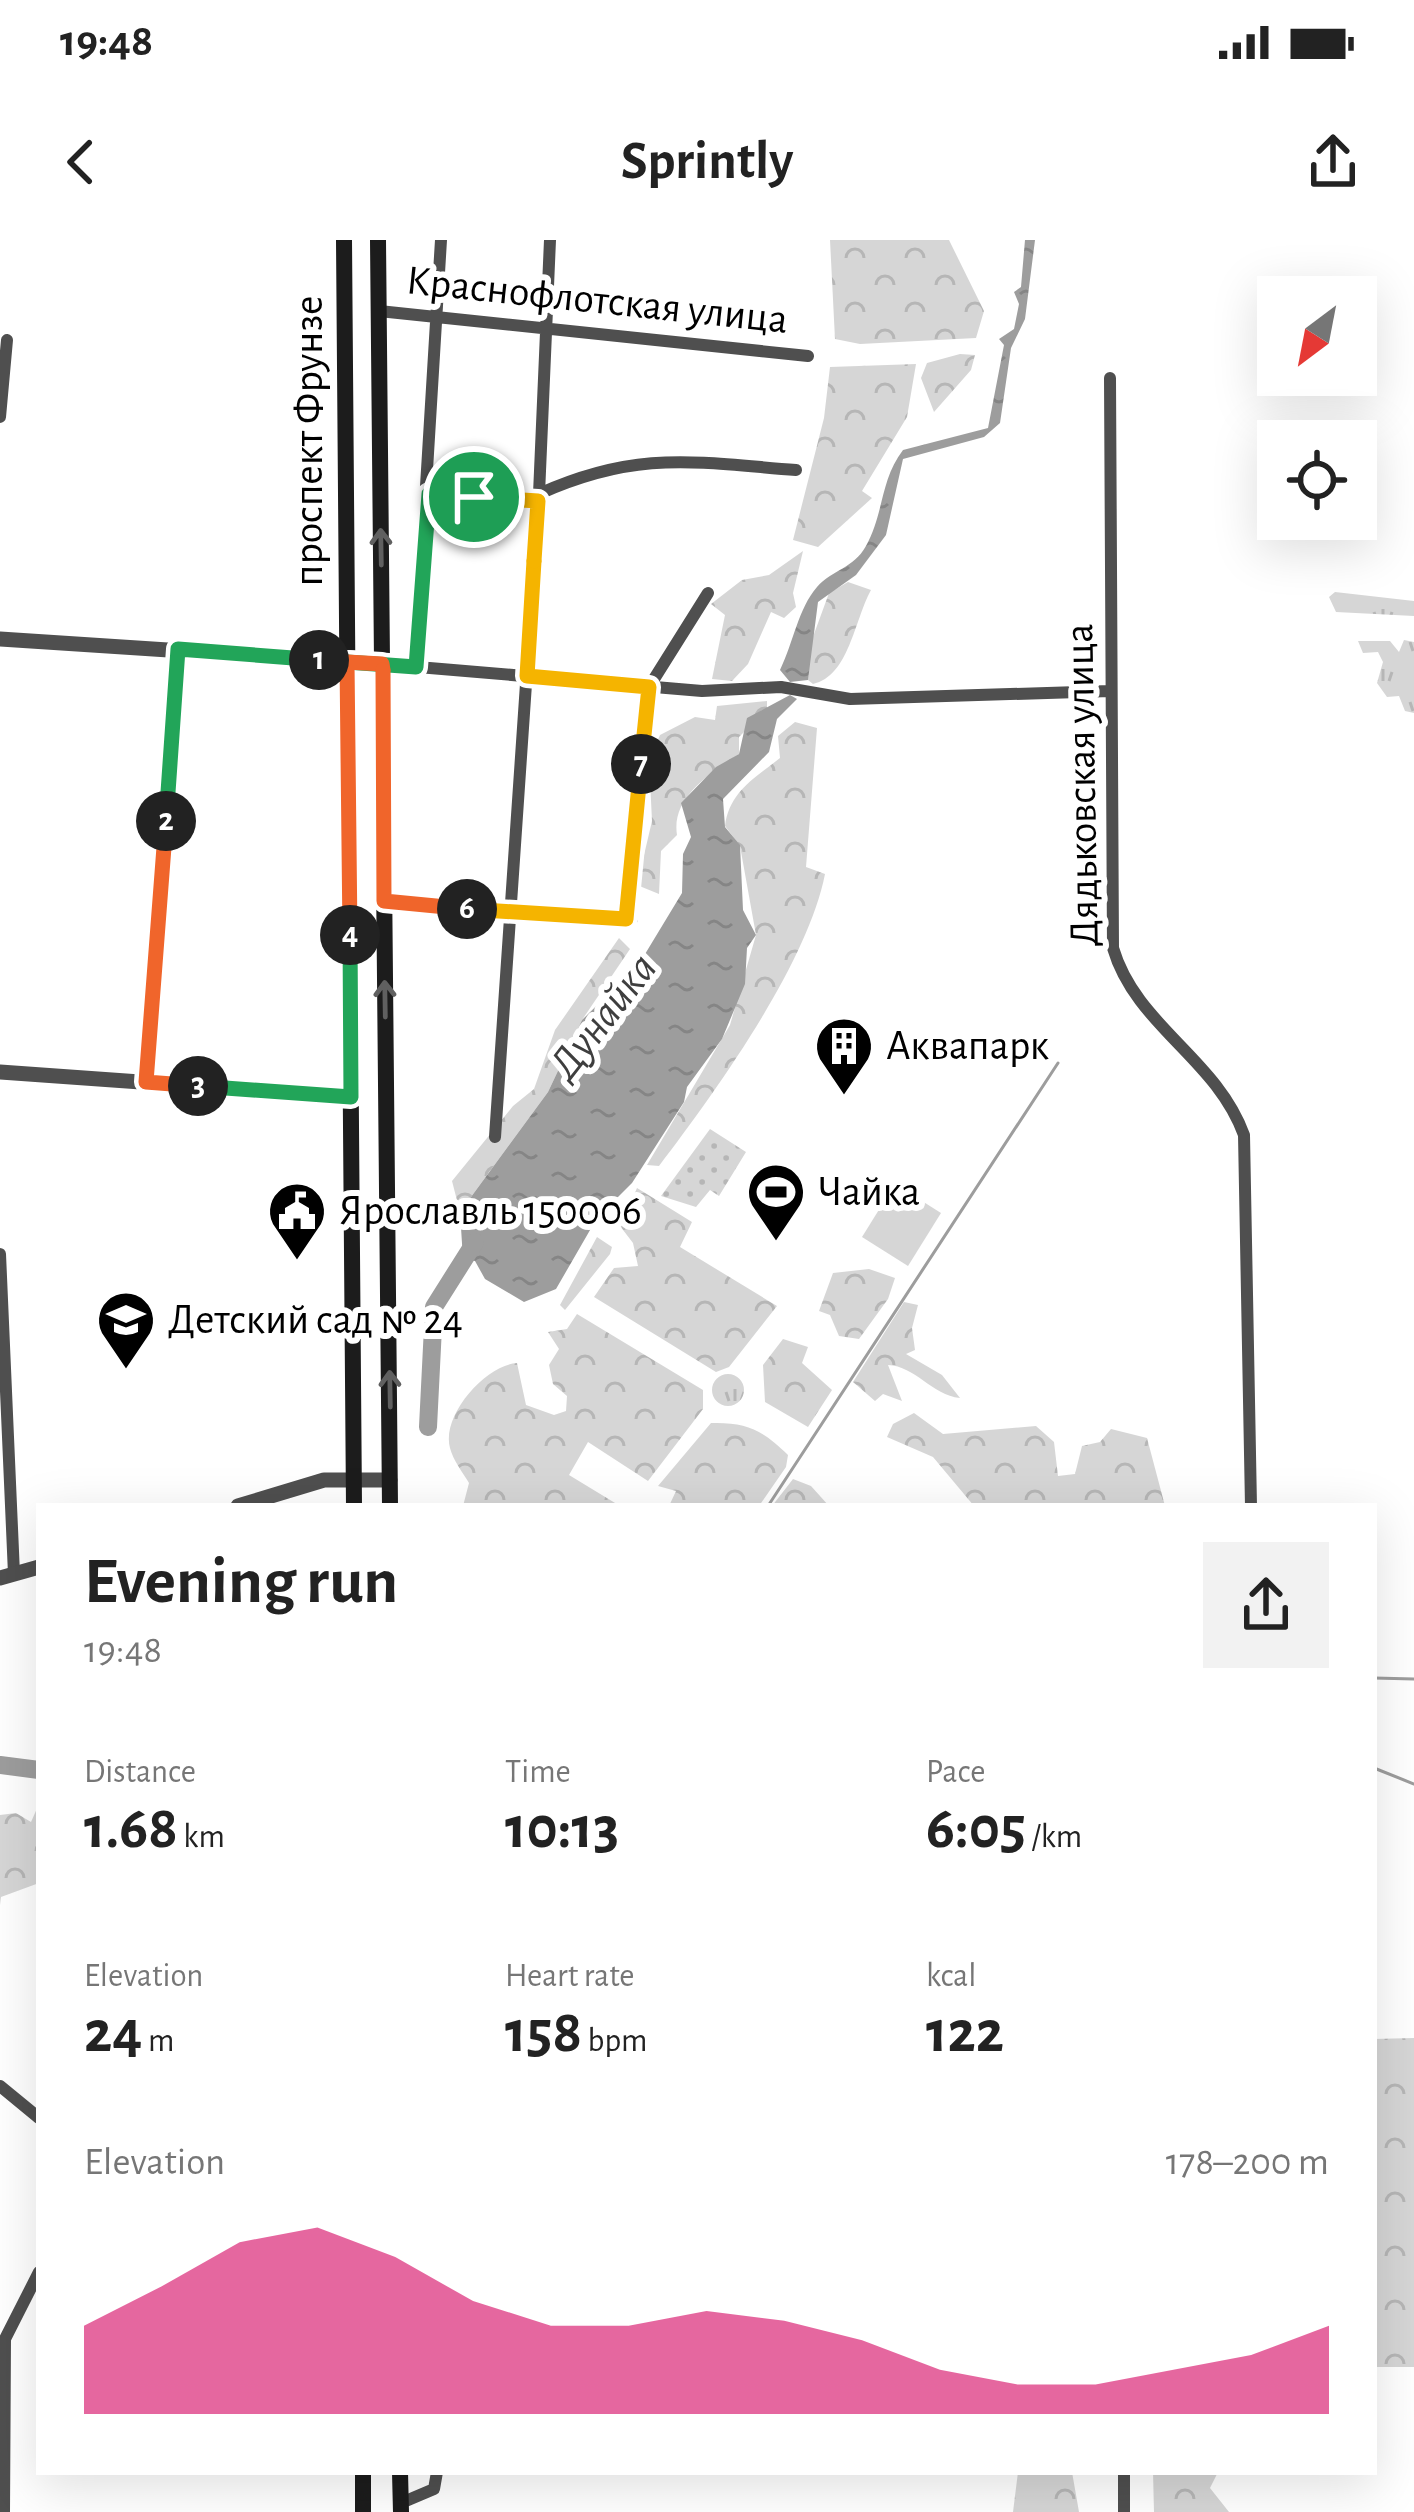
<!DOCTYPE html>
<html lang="en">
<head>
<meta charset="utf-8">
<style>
	:root { --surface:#fff; --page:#f2f2f2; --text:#222; --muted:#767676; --accent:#db2777 }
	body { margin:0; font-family:"Alegreya Sans",sans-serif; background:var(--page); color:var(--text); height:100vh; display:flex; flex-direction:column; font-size:45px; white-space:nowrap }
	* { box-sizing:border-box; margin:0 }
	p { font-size:39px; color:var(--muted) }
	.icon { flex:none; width:66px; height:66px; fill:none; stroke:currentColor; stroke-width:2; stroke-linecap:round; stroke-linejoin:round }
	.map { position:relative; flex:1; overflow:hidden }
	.sheet { position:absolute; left:36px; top:1263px; width:1341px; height:972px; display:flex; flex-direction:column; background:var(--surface); border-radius:0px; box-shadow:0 12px 48px #0002 }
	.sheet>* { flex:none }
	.needle { width:78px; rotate:212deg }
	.tools { position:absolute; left:1257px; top:36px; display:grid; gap:24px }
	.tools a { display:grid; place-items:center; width:120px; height:120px; border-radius:0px; background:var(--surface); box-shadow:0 12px 48px #0002; font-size:60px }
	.pin { position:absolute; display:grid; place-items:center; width:102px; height:102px; color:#fff; margin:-51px; border:6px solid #fff; border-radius:50%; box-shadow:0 3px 12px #0007 }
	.km { position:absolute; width:60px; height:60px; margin:-30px; border-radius:50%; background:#222; color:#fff; font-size:33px; line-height:60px; text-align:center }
	.round { display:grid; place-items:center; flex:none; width:126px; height:126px; border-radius:0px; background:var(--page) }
	.head { display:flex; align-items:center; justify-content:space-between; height:204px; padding:0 48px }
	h1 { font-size:66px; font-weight:700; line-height:90px }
	.metrics { display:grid; grid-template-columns:repeat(3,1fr); gap:18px; height:204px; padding:12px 48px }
	.metrics div { display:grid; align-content:center }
	.metrics b { font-size:60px; font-weight:700 }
	.metrics small { font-size:33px; font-weight:400 }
	.metrics p { font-size:33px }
	.chart { height:336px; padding:24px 48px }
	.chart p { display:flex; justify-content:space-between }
	.chart svg { width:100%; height:216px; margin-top:12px; fill:var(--accent); opacity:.7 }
	.status { display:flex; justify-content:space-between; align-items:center; height:84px; padding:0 60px; background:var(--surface); direction:ltr }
	.status svg { height:33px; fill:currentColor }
	header { display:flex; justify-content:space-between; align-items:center; height:156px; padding:0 48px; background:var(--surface); font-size:54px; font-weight:700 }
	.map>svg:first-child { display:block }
</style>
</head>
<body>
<div class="status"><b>19:48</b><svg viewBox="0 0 49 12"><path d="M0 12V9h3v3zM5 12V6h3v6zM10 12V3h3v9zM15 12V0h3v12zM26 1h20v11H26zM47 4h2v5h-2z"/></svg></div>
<header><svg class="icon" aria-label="back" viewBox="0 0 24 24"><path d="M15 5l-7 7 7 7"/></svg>Sprintly<svg class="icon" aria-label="share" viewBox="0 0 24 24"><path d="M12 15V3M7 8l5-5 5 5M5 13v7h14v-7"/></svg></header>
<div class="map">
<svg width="1414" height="2272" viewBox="0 0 1414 2272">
	<defs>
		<pattern id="grass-tufts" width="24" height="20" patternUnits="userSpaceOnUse" patternTransform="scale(3)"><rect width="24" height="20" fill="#d6d6d6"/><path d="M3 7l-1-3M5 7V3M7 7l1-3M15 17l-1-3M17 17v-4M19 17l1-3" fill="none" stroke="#b6b6b6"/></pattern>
		<pattern id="forest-crowns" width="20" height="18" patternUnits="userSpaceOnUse" patternTransform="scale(3)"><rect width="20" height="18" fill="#d6d6d6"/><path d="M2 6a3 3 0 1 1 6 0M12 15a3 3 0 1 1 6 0" fill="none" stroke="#b6b6b6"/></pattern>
		<pattern id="park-dots" width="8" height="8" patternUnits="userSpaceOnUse" patternTransform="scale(3)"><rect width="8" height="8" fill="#d6d6d6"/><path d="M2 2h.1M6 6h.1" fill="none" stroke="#b6b6b6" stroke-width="1.8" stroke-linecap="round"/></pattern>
		<pattern id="water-ripples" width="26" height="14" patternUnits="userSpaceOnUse" patternTransform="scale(3)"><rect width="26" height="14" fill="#9d9d9d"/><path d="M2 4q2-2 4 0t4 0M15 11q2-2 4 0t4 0" fill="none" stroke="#858585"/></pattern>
	</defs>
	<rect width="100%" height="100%" fill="#fff"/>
	<path fill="url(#grass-tufts)" d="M1335,352L1414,361V376L1336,372L1329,357Z
		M1404,400L1414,402V473L1405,471L1399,456L1387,457L1377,443L1383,422L1378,412L1363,413L1358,401H1390L1399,412Z
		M712 1150a16 16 0 1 1 32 0a16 16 0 1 1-32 0Z"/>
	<path fill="url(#forest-crowns)" d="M830,0H949L984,71L976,98L860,104L835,99Z
		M960,114L975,115L971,130L934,172L921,138L927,123Z
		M916,124L907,177L862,251L872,258L818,307L793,300L824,178L830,127Z
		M803,311L793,353L796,367L784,378L771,372L748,424L732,441L712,439L725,375L711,364L742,340L769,335Z
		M848,342L871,350C854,381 849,436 813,444L808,440L810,405L829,353Z
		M767,461V469L739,497V514C711,533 671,557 677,595L661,611L659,654L637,645L652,581L649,519L660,495L695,477L715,480L717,466Z
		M795,482L817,488L806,627L825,634C807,725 716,851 659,926L647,925L730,785L756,695L740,606L725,586C729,552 755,538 780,518L778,496Z
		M619,698L630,709L582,780L548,852L460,972L452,941L513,866L534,849L555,790Z
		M637,948L692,982L680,1007L777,1066L729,1127L716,1132L594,1057L614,1028L638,1026L633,1003L620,986Z
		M597,997L612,1007L610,1014L565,1070L560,1065Z
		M869,1029L895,1038L888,1059L859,1099L839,1096L830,1075L819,1071L833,1033Z
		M904,1062L918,1065L912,1088L915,1110L906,1114L942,1135L960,1158C932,1155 915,1126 888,1125L902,1161L883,1154L875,1161L853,1142Z
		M577,1074L703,1150V1169L648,1241L588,1202L569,1235L620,1266H463L469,1243C463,1233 453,1220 450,1208C441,1175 486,1125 517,1123L526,1165L554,1175L566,1171L567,1156L553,1144L549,1125L559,1109L548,1092L567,1089Z
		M783,1099L808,1107L802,1123L832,1150L808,1187L765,1162L763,1125Z
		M914,1173L943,1194L1036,1186L1054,1202L1058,1236L1075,1234L1082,1206L1100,1202L1111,1189L1147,1198L1165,1266H974L933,1217L887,1197L893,1184Z
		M711,1183C747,1182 762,1190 788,1215L786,1227L759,1266H669L676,1251L658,1246Z
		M793,1239L811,1246L829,1266H772Z
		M39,1564V1643L1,1657L0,1665V1575L16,1573L31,1582Z
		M1414,1798V2127H1374V1799Z
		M1018,2232H1072L1079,2272H1013Z
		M1153,2232H1218L1210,2248L1229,2272H1154Z"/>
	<path fill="url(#park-dots)" d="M710,889L746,912L719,956L710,950L696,967L661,956Z"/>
	<path fill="#d6d6d6" d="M895,944L941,973L908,1026L862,997Z"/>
	<path fill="url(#water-ripples)" d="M1025,0H1035L1025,79L1011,108L1000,183L984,197L903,219L886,295L856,335L818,362L808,440L790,442L780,430C794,401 798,369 817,347C833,329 853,329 866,306C884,274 880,240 903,210L988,188L1004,105L999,99L1014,89L1019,64L1014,52L1021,47Z
		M790,455L797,459L777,479L769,512L723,559L725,587L740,605L743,670L756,695L747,708L745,744L722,799L687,847L684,862L632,943L597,978L556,1049L524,1062L485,1039L475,1021L463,1019L460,972L548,852L582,780L639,724L682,653L683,614L691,597L681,563L716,527L739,514L747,478Z"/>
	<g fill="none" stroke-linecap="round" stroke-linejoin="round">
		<path stroke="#9d9d9d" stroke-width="3" d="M768,1266L1058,823
			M1374,1438L1414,1439
			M1374,1528L1414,1544"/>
		<path stroke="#9d9d9d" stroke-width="18" d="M428,1187L434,1067L475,1002
			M0,1525L39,1530"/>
		<path stroke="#4f4f4f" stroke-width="12" d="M379,71L808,116
			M1110,138L1113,708C1136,786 1216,818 1244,895L1251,1266
			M0,177L7,100
			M429,254L539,261
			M539,254C637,210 693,222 796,230
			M382,424L702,451L781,447L850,459L1110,451
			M415,427L441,0
			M384,661L632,679
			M626,679L649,447L708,353
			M145,842L178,409
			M495,897L539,254L550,0
			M0,1014L14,1334
			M0,1846L39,1878
			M1124,2232V2272
			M401,2263L434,2249L437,2232
			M4,2272L5,2099L39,2032"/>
		<path stroke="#4f4f4f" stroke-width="15" d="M0,399L382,424
			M0,832L351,857
			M238,1266L324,1240H390
			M0,1338L39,1327"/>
		<path stroke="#1c1c1c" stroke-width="16" d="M344,0L354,1266
			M378,0L390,1266
			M363,2232V2272
			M400,2232L401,2272"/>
	</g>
	<defs><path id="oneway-shaft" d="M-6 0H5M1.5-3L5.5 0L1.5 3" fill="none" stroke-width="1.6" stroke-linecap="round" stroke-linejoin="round" transform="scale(3)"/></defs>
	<g stroke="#606060">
		<use href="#oneway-shaft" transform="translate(381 307) rotate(-91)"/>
		<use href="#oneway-shaft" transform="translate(385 759) rotate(-91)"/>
		<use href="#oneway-shaft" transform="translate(390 1149) rotate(-91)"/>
	</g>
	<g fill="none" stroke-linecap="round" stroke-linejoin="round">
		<defs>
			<path id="split-1" d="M319,420L416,427L429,254L474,257"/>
			<path id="split-2" d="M166,581L178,409L319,420"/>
			<path id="split-3" d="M166,581L146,842L198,846"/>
			<path id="split-4" d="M198,846L351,857L350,695"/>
			<path id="split-5" d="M350,695L347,422L382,424L383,430"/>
			<path id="split-6" d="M383,430L384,661L467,669"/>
			<path id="split-7" d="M467,669L626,679L641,524"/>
			<path id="split-8" d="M534,321L527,436L649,447L641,524"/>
			<path id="split-9" d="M474,257L538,261L534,321"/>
		</defs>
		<use href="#split-1" stroke="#fff" stroke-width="24"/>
		<use href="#split-2" stroke="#fff" stroke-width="24"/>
		<use href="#split-3" stroke="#fff" stroke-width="24"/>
		<use href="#split-4" stroke="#fff" stroke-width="24"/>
		<use href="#split-5" stroke="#fff" stroke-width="24"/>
		<use href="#split-6" stroke="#fff" stroke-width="24"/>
		<use href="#split-7" stroke="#fff" stroke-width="24"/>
		<use href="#split-8" stroke="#fff" stroke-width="24"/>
		<use href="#split-9" stroke="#fff" stroke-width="24"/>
		<use href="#split-1" stroke="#22a559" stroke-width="15"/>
		<use href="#split-2" stroke="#22a559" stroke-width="15"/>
		<use href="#split-3" stroke="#f0652b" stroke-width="15"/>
		<use href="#split-4" stroke="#22a559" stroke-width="15"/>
		<use href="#split-5" stroke="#f0652b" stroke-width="15"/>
		<use href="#split-6" stroke="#f0652b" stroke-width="15"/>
		<use href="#split-7" stroke="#f5b400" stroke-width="15"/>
		<use href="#split-8" stroke="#f5b400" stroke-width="15"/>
		<use href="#split-9" stroke="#f5b400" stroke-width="15"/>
	</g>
	<defs>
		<symbol id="building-pin" viewBox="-11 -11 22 30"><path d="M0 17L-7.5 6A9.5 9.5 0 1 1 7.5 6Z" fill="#000" stroke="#fff"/><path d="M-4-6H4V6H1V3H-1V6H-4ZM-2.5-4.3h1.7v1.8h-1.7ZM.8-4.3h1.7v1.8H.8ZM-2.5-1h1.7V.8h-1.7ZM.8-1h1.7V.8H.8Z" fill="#fff"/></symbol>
		<symbol id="stadium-pin" viewBox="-11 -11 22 30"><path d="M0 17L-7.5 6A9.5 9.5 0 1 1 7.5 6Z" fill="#000" stroke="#fff"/><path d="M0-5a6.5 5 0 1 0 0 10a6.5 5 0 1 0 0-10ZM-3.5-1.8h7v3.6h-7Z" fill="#fff"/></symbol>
		<symbol id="civic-pin" viewBox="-11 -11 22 30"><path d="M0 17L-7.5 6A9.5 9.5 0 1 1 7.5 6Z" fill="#000" stroke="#fff"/><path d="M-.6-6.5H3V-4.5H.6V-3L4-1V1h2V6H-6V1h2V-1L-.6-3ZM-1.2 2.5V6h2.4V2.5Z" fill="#fff"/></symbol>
		<symbol id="school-pin" viewBox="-11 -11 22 30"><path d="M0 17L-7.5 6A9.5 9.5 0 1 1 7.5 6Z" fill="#000" stroke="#fff"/><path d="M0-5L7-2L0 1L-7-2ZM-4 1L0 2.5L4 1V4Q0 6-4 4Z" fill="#fff"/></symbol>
	</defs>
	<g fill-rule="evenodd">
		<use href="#building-pin" x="811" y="773" width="66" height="90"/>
		<use href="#stadium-pin" x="743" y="919" width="66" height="90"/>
		<use href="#civic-pin" x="264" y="938" width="66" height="90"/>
		<use href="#school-pin" x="93" y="1047" width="66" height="90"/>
	</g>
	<g text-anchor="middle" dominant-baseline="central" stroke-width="12" stroke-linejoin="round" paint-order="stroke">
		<g font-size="42" fill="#000" stroke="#fff">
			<text transform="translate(597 60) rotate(6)">Краснофлотская улица</text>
			<text transform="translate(309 201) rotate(-90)">проспект Фрунзе</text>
			<text transform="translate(1082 545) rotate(-91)">Дядьковская улица</text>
		</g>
		<g font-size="42" fill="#000" stroke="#fff" text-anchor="start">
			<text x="886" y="806">Аквапарк</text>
			<text x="818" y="952">Чайка</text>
			<text x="339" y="971">Ярославль 150006</text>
			<text x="168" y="1080">Детский сад № 24</text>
		</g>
		<g font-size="45" font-style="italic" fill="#3e3e3e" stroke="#fff">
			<text transform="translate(603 777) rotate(-52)">Дунайка</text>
		</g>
	</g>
</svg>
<div class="tools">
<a><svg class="needle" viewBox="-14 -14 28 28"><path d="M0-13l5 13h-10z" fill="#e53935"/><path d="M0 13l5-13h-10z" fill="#767676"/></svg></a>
<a><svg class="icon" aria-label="locate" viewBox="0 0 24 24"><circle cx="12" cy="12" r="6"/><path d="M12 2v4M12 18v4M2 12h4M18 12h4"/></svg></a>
</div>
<div class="pin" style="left:474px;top:257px;background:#1e9e55"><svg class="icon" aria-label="arrive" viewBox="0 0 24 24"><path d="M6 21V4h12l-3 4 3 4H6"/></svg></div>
<b class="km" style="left:319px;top:420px">1</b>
<b class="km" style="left:166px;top:581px">2</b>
<b class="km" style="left:198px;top:846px">3</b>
<b class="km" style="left:350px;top:695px">4</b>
<b class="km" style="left:467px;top:669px">6</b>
<b class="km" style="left:641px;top:524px">7</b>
<section class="sheet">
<div class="head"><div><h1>Evening run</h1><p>19:48</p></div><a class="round"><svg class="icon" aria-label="share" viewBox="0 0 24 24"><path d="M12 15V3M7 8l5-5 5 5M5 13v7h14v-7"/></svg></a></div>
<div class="metrics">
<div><p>Distance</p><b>1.68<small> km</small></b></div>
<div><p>Time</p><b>10:13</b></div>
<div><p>Pace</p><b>6:05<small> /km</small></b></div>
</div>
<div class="metrics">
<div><p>Elevation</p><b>24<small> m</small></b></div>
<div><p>Heart rate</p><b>158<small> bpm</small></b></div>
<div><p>kcal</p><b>122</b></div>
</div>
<div class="chart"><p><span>Elevation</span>178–200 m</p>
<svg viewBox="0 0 160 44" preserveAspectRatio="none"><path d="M0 44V26L10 18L20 9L30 6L40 12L50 21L60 26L70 26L80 23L90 25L100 29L110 35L120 38L130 38L140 35L150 32L160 26V44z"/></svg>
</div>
</section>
</div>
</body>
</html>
